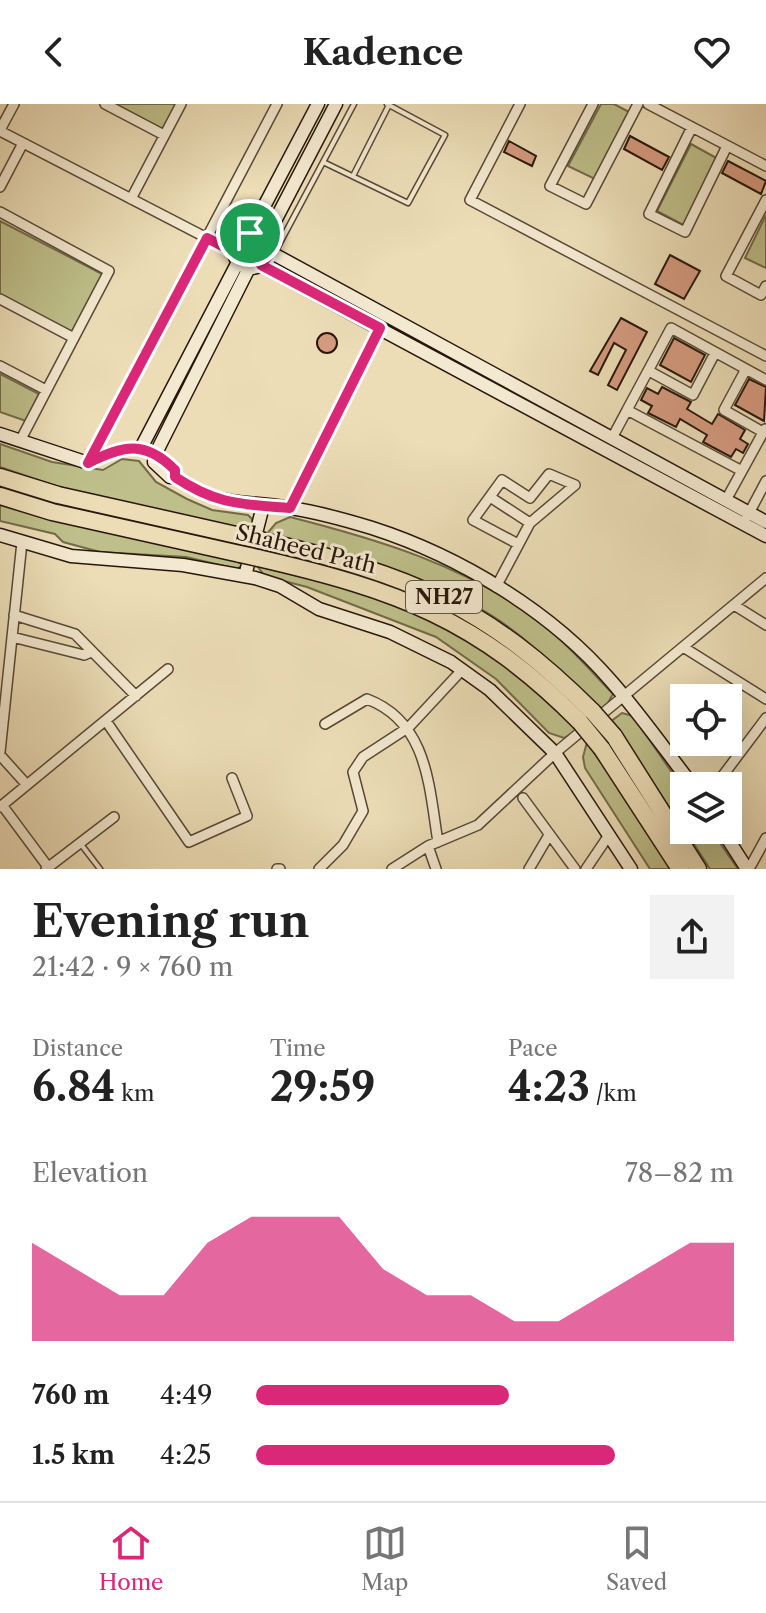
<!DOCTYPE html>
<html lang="en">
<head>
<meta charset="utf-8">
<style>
	:root { --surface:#fff; --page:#f2f2f2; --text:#222; --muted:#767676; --line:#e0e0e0; --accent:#db2777 }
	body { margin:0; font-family:"Libre Caslon Text",serif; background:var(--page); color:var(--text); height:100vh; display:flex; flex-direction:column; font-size:30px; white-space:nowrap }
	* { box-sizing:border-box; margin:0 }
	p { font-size:26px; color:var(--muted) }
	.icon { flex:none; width:44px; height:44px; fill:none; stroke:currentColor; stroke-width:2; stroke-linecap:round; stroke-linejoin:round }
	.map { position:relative; height:765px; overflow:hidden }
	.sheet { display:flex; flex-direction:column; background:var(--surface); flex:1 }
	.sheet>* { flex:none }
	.buttons { position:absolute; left:670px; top:580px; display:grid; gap:16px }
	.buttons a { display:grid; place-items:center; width:72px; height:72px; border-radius:0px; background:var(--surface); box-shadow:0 8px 32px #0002; font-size:40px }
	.pin { position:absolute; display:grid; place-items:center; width:68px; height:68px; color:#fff; margin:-34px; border:4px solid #fff; border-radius:50%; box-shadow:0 2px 8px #0007 }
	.round { display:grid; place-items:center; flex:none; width:84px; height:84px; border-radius:0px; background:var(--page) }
	.summary { display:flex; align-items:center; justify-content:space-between; height:136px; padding:0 32px }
	h1 { font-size:44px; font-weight:700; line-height:60px }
	.figures { display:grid; grid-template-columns:repeat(3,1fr); gap:12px; height:136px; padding:8px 32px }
	.figures div { display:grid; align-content:center }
	.figures b { font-size:40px; font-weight:700 }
	.figures small { font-size:22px; font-weight:400 }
	.figures p { font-size:22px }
	.chart { height:224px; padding:16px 32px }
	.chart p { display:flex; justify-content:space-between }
	.chart svg { width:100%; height:144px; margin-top:8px; fill:var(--accent); opacity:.7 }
	ul { padding:0 32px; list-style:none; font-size:26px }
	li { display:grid; grid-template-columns:128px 96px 1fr; align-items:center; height:60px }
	li i { height:20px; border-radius:10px; background:var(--accent) }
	header { display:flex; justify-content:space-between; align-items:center; height:104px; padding:0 32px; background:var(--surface); font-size:36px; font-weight:700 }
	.tab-bar { display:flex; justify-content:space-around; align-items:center; height:112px; border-top:2px solid var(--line); background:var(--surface); font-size:22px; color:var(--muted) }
	.tab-bar a { display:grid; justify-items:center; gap:4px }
	.tab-bar .selected { color:var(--accent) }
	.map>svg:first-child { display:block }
</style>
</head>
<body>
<header><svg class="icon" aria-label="back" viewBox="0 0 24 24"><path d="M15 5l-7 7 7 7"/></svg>Kadence<svg class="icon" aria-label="heart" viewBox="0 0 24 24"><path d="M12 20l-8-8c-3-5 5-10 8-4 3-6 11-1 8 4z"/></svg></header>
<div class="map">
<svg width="766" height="765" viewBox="0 0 766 765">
	<rect width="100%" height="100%" fill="#ecddb7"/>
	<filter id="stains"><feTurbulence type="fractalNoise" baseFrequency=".0025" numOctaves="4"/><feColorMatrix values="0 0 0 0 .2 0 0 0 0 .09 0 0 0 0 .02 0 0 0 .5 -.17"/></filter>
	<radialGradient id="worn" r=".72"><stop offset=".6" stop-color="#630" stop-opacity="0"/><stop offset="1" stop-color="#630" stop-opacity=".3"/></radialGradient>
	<path fill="#bebf8a" stroke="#726b4a" stroke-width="2" d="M110,0H177L163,27Z
		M601,0H614L631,9L597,76L568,62Z
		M691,40L720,56L687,123L657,107Z
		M766,111V164L745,154Z
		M0,117L104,171L72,230L0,192Z
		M0,270L39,290L26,317L0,308Z
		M0,340L52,358L103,366L122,355L139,357L156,378L187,395L212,406L248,411L254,417V429L59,383L0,363Z
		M0,375L361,464L490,524L589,612L585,616L431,501L58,399L0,382Z
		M0,393L247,458L237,465L186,453L100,448L63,438L55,430L0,417Z
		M290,413C376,435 461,460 533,513C563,535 588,564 613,590L602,609C563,570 524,528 475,502C409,467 337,451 265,432L276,419Z
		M257,462C353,485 428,504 511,563C535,580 556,606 578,626L564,634L549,629L496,575L436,533L307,483L265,472Z
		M622,609L633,612L684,686V725L610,618Z
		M587,638L676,765H650L585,664L583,653Z
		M685,726H711L738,765H710Z"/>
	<path fill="#d59a7f" stroke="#27170b" stroke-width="2" d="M630,32L669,53L662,66L624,45Z
		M509,37L536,52L532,62L504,48Z
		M728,57L766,77L761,90L722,69Z
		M670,151L700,167L684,195L655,180Z
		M621,214L647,228L617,286L608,281L626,246L614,239L598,271L590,267Z
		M317 239a10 10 0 1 1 20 0a10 10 0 1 1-20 0Z
		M674,234L705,251L691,278L660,261Z
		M749,275L766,283L764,317L735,301Z
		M662,283L691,298L687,305L712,320L718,310L745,326L740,335L748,340L743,349L736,345L731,353L703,338L707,331L680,315L676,323L648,309L652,302L641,296L647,284L658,290Z"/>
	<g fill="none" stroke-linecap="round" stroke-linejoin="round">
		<defs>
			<path id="lane" d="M323,58L408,99L445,31L387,0
				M353,72L389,1
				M274,150L354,0
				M80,739L100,765"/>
			<path id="street" d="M105,0L164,31
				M520,0L470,96L766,252
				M593,0L550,82L586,100L638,0
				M648,0L766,62
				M692,23L649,110L685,128L727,42
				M0,26L14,0
				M0,27L234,148
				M0,83L23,39
				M131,95L181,0
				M766,96L726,172L761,191L766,182
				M0,108L109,167L20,337
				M0,195L74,234
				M0,262L46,286
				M746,265L724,306L763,328
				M649,267L693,291L715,249
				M612,334L627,306
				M89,358L277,0
				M742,367L627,306L671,224L766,276
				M490,393L530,419
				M726,396L765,325
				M290,404L380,224
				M747,413L766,377
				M496,483L530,419L575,381L549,370L530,394L502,376L473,416L518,440
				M734,501L766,521
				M14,511L75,530L136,592
				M12,533L84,551L91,548
				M683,543L766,595
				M106,617L189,738L247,712L232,674
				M325,620L367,595C428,618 429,683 438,738
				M0,648L22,438
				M0,651L27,681
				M715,682L766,614
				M523,694L575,765
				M2,701L48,763
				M0,703L168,565
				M46,765L114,713
				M277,765H280
				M319,765L343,741L363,707L353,668L363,653L409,623L462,566
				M392,765L428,742
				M436,765L428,742L478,721L555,649L766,474
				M529,765L549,731
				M586,765L609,731
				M749,765L766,734"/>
			<path id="secondary" d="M250,129L318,0
				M234 147a17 17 0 1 1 34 0a17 17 0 1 1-34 0Z
				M265,136L336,0
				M268,147L766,418
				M261,161L766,432
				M249,164L155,351L154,358L170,373H175C223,405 237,395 290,404C317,408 346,416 372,424C459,452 551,507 611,577C640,610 666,647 693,682
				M0,330L88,359C124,341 145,336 175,366V373
				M141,344L238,158
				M0,431L71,452L183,461L255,474L280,482L319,505L390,528L451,558L490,586L555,649L631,765
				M245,472L263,402
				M722,726L747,765"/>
			<path id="highway" d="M0,373L58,391L245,433
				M0,392L52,408L240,450
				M264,437C409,471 485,500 593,608
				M258,454C397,486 478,515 580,618
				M614,632L698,765
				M602,645L680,765"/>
		</defs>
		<use href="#lane" stroke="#584836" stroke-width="7"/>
		<use href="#street" stroke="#584836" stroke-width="12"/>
		<use href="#secondary" stroke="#27170b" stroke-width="15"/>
		<use href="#highway" stroke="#27170b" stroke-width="19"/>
		<use href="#lane" stroke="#f3e9d0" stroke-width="4"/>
		<use href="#street" stroke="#f3e9d0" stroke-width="9"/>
		<use href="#secondary" stroke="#f3e9d0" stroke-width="12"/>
		<use href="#highway" stroke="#ecddb7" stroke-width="16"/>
		<defs>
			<path id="highway-bridge" d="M245,433L264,437
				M240,450L258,454
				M593,608L614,632
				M580,618L602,645"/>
		</defs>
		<use href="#highway-bridge" stroke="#27170b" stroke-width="19" stroke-linecap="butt"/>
		<use href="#highway-bridge" stroke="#ecddb7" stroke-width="16"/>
	</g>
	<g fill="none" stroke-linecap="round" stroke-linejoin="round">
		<defs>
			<path id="route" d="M250,129L267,138L268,152L261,161L380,224L290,404C241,400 217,401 175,373V366C145,336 124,341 88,359L207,134L234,148L238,135Z"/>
		</defs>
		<use href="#route" stroke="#fff" stroke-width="16"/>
		<use href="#route" stroke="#db2777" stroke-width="10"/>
	</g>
	<g text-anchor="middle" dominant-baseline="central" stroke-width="6" stroke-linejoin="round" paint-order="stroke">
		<rect fill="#f3e9d0" stroke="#645646" stroke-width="2" x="406" y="477" width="76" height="32" rx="6"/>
		<g font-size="20" font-weight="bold" fill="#27170b">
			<text x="444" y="493">NH27</text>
		</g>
		<g font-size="22" fill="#27170b" stroke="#f3e9d0">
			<text transform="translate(306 445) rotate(14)">Shaheed Path</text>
		</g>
	</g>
	<rect width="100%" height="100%" filter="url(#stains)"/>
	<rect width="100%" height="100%" fill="url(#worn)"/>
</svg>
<div class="buttons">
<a><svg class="icon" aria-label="locate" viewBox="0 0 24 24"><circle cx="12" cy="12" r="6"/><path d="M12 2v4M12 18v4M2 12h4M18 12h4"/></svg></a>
<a><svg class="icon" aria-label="layers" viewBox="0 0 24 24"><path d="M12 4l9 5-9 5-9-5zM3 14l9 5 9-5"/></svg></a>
</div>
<div class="pin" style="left:250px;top:129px;background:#1e9e55"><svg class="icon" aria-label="arrive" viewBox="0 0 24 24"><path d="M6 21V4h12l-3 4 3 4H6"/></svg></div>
</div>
<section class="sheet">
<div class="summary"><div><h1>Evening run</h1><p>21:42 · 9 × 760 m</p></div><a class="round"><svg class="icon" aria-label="share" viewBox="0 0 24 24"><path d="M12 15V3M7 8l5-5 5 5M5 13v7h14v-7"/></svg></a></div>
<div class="figures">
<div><p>Distance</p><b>6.84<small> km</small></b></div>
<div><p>Time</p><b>29:59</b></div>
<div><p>Pace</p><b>4:23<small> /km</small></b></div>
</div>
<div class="chart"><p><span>Elevation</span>78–82 m</p>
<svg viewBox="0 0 160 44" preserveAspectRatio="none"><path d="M0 44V14L10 22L20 30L30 30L40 14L50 6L60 6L70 6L80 22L90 30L100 30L110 38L120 38L130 30L140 22L150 14L160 14V44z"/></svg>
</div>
<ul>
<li><b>760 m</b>4:49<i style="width:53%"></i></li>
<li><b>1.5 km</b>4:25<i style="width:75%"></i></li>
</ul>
</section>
<nav class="tab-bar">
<a class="selected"><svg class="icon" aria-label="home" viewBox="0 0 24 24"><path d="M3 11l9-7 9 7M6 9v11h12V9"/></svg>Home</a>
<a><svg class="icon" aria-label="map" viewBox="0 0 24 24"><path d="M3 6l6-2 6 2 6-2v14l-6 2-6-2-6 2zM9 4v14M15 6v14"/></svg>Map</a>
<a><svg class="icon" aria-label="saved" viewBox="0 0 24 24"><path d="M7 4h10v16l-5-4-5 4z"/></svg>Saved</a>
</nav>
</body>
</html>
